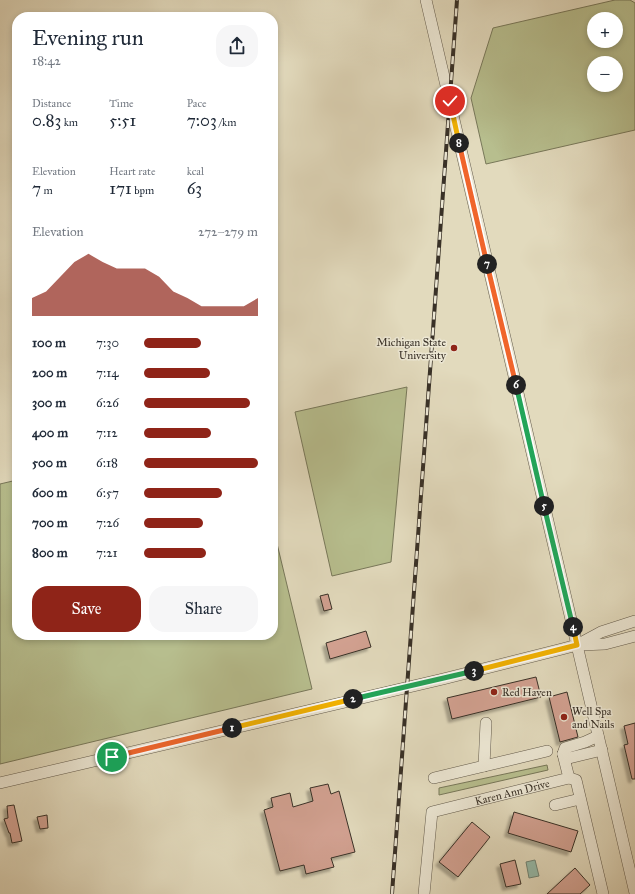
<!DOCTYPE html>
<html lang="en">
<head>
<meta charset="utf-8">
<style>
	:root { --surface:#fff; --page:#f6f6f7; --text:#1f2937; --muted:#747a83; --accent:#8f2418 }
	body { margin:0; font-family:"IM FELL Great Primer",serif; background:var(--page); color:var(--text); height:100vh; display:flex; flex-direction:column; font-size:15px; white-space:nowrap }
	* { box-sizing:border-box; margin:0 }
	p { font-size:13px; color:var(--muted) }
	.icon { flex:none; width:22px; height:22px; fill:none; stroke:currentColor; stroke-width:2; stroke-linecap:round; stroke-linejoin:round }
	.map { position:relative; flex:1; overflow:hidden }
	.drawer { position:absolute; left:12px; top:12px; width:266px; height:628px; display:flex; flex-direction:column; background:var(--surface); border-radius:16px; box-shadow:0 2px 6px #0003 }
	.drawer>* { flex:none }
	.tools { position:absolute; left:587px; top:12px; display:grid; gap:8px }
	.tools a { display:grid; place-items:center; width:36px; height:36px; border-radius:50%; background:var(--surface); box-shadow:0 2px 6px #0003; font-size:20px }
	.pin { position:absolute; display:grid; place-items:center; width:34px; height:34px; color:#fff; margin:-17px; border:2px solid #fff; border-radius:50%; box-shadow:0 1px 4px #0007 }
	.km { position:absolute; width:20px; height:20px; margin:-10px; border-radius:50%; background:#222; color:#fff; font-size:11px; line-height:20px; text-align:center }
	.round { display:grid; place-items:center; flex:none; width:42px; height:42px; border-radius:16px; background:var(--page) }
	.summary { display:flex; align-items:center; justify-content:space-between; height:68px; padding:0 20px }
	h1 { font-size:22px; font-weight:600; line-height:30px }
	.stats { display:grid; grid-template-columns:repeat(3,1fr); gap:6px; height:68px; padding:4px 20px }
	.stats div { display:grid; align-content:center }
	.stats b { font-size:17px; font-weight:600 }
	.stats small { font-size:11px; font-weight:400 }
	.stats p { font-size:11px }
	.chart { height:112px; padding:8px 20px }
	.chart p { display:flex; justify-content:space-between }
	.chart svg { width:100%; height:72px; margin-top:4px; fill:var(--accent); opacity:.7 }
	.cta { display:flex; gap:8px; margin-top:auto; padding:8px 20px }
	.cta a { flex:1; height:46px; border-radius:16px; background:var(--accent); color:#fff; font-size:16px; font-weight:600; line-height:46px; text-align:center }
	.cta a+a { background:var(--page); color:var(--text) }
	ul { padding:0 20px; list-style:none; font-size:13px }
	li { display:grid; grid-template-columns:64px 48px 1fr; align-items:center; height:30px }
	li i { height:10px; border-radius:5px; background:var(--accent) }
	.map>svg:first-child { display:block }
</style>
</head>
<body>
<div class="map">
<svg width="635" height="894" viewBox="0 0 635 894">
	<defs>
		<filter id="shadow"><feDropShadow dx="-3.5" dy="3.5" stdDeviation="1" flood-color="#0004"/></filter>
	</defs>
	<rect width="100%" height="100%" fill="#e2dabd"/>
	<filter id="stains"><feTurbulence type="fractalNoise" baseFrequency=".005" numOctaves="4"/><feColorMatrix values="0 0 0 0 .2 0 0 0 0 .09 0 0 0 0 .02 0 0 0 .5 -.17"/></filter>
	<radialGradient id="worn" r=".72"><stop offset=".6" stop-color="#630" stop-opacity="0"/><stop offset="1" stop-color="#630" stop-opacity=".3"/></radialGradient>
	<path fill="#b7be8e" stroke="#78785a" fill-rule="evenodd" d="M615,0H630L635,3V130L486,164L471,98L493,28ZM594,19H616V41H594ZM594,63H616V85H594Z
		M407,387L391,562L332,576L295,412Z
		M17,480V635H273V527L312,689L0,764V484Z
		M547,765L548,770L439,795V788Z"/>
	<path fill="#96bbaa" stroke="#718476" d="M535,860L539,876L529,878L526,862Z"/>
	<path fill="#d2a191" stroke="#393127" filter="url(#shadow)" d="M328,594L332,609L324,611L320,596Z
		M366,631L371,647L330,659L326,643Z
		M536,677L541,697L452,719L447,698Z
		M567,692L578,737L560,742L549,697Z
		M635,723V779H632L624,745L628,744L624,726Z
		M328,784L331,794L339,791L355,852L331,858L334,867L306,874L304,865L280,871L264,810L273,807L271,798L290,793L293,807L313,801L310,788Z
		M14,805L22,841L12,843L10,833H9L4,819L8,818L7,806Z
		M514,812L578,831L571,852L508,833Z
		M47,815L48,828L40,829L37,817Z
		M472,822L490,837L458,877L439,862Z
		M515,860L521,884L506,887L500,864Z
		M575,868L590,885L580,894H547Z"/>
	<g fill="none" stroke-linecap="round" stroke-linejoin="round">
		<defs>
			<g id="minor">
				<path d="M426,0L635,893"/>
				<path d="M580,645L605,644L635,636"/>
				<path d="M563,754L565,748L585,742L598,736"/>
				<path d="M563,754L569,758L602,750"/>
				<path d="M484,766L486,723"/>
				<path d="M434,778L547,751"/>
				<path d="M569,778L576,780L603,894"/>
				<path d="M0,783L443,679L562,649L577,645L601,632L635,621"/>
				<path d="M555,805L580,799"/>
				<path id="s1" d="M424,894L432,812L569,778L563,754"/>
			</g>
		</defs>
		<use href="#minor" stroke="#635b4c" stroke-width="12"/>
		<use href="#minor" stroke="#ece7d4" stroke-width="11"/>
		<defs>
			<path id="rail" d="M392,894L457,0"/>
		</defs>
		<use href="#rail" stroke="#393127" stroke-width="4"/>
		<use href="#rail" stroke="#ece7d4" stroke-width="2.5" stroke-dasharray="8" stroke-linecap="butt"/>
	</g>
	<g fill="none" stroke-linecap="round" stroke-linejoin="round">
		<defs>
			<path id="split-1" d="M112,757L232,728"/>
			<path id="split-2" d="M232,728L353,699"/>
			<path id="split-3" d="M353,699L474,671"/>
			<path id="split-4" d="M474,671L577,645L573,627"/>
			<path id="split-5" d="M544,506L573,627"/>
			<path id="split-6" d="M516,385L544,506"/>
			<path id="split-7" d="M487,264L516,385"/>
			<path id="split-8" d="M459,143L487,264"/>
			<path id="split-9" d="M450,101L459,143"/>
		</defs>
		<use href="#split-1" stroke="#fff" stroke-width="8"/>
		<use href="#split-2" stroke="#fff" stroke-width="8"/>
		<use href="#split-3" stroke="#fff" stroke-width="8"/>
		<use href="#split-4" stroke="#fff" stroke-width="8"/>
		<use href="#split-5" stroke="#fff" stroke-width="8"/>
		<use href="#split-6" stroke="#fff" stroke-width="8"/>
		<use href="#split-7" stroke="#fff" stroke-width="8"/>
		<use href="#split-8" stroke="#fff" stroke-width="8"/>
		<use href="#split-9" stroke="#fff" stroke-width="8"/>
		<use href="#split-1" stroke="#f0652b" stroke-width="5"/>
		<use href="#split-2" stroke="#f5b400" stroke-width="5"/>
		<use href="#split-3" stroke="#22a559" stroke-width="5"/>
		<use href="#split-4" stroke="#f5b400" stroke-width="5"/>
		<use href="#split-5" stroke="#22a559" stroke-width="5"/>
		<use href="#split-6" stroke="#22a559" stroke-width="5"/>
		<use href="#split-7" stroke="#f0652b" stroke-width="5"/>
		<use href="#split-8" stroke="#f0652b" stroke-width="5"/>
		<use href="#split-9" stroke="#f5b400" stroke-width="5"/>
	</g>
	<g fill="#8f2418" stroke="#ece7d4" stroke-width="1.5">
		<circle cx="454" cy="348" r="4"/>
		<circle cx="494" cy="692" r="4"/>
		<circle cx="564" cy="717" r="4"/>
	</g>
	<g text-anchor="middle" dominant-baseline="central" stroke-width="3" stroke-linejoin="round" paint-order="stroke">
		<g font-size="11" fill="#393127" stroke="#ece7d4" text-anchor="start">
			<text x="446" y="342" text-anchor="end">Michigan State<tspan x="446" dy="13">University</tspan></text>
			<text x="502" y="692">Red Haven</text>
			<text x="572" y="711">Well Spa<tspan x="572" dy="13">and Nails</tspan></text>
		</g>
		<g font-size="11" fill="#393127" stroke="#ece7d4">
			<text stroke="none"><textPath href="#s1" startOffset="165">Karen Ann Drive</textPath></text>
		</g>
	</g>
	<rect width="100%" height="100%" filter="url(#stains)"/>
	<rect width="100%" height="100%" fill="url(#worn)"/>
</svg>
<div class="tools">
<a>+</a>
<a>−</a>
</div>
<div class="pin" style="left:112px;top:757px;background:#1e9e55"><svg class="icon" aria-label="arrive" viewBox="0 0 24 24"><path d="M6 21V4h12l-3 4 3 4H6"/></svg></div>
<div class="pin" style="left:450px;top:101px;background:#d93025"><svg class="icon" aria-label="check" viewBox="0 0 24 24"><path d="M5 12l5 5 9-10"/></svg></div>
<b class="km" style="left:232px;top:728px">1</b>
<b class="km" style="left:353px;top:699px">2</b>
<b class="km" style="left:474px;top:671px">3</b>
<b class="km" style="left:573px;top:627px">4</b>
<b class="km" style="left:544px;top:506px">5</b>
<b class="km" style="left:516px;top:385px">6</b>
<b class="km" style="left:487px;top:264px">7</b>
<b class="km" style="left:459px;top:143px">8</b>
<section class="drawer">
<div class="summary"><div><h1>Evening run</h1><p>18:42</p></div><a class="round"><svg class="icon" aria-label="share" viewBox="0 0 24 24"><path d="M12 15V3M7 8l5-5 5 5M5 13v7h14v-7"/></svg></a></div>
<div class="stats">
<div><p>Distance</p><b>0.83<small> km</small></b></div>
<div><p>Time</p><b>5:51</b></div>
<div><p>Pace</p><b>7:03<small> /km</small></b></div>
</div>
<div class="stats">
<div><p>Elevation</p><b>7<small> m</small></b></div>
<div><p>Heart rate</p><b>171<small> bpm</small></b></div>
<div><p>kcal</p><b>63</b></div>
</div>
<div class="chart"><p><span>Elevation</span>272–279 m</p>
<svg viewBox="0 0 160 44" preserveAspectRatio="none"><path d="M0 44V33L10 29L20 20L30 11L40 6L50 11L60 15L70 15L80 15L90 20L100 29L110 33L120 38L130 38L140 38L150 38L160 33V44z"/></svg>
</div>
<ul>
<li><b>100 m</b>7:30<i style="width:50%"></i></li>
<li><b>200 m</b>7:14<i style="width:58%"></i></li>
<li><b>300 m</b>6:26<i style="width:93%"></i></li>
<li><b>400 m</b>7:12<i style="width:59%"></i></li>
<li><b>500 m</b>6:18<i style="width:100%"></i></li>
<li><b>600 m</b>6:57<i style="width:68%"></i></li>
<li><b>700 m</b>7:26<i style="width:52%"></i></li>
<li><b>800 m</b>7:21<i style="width:54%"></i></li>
</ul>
<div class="cta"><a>Save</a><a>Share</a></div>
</section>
</div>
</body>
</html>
